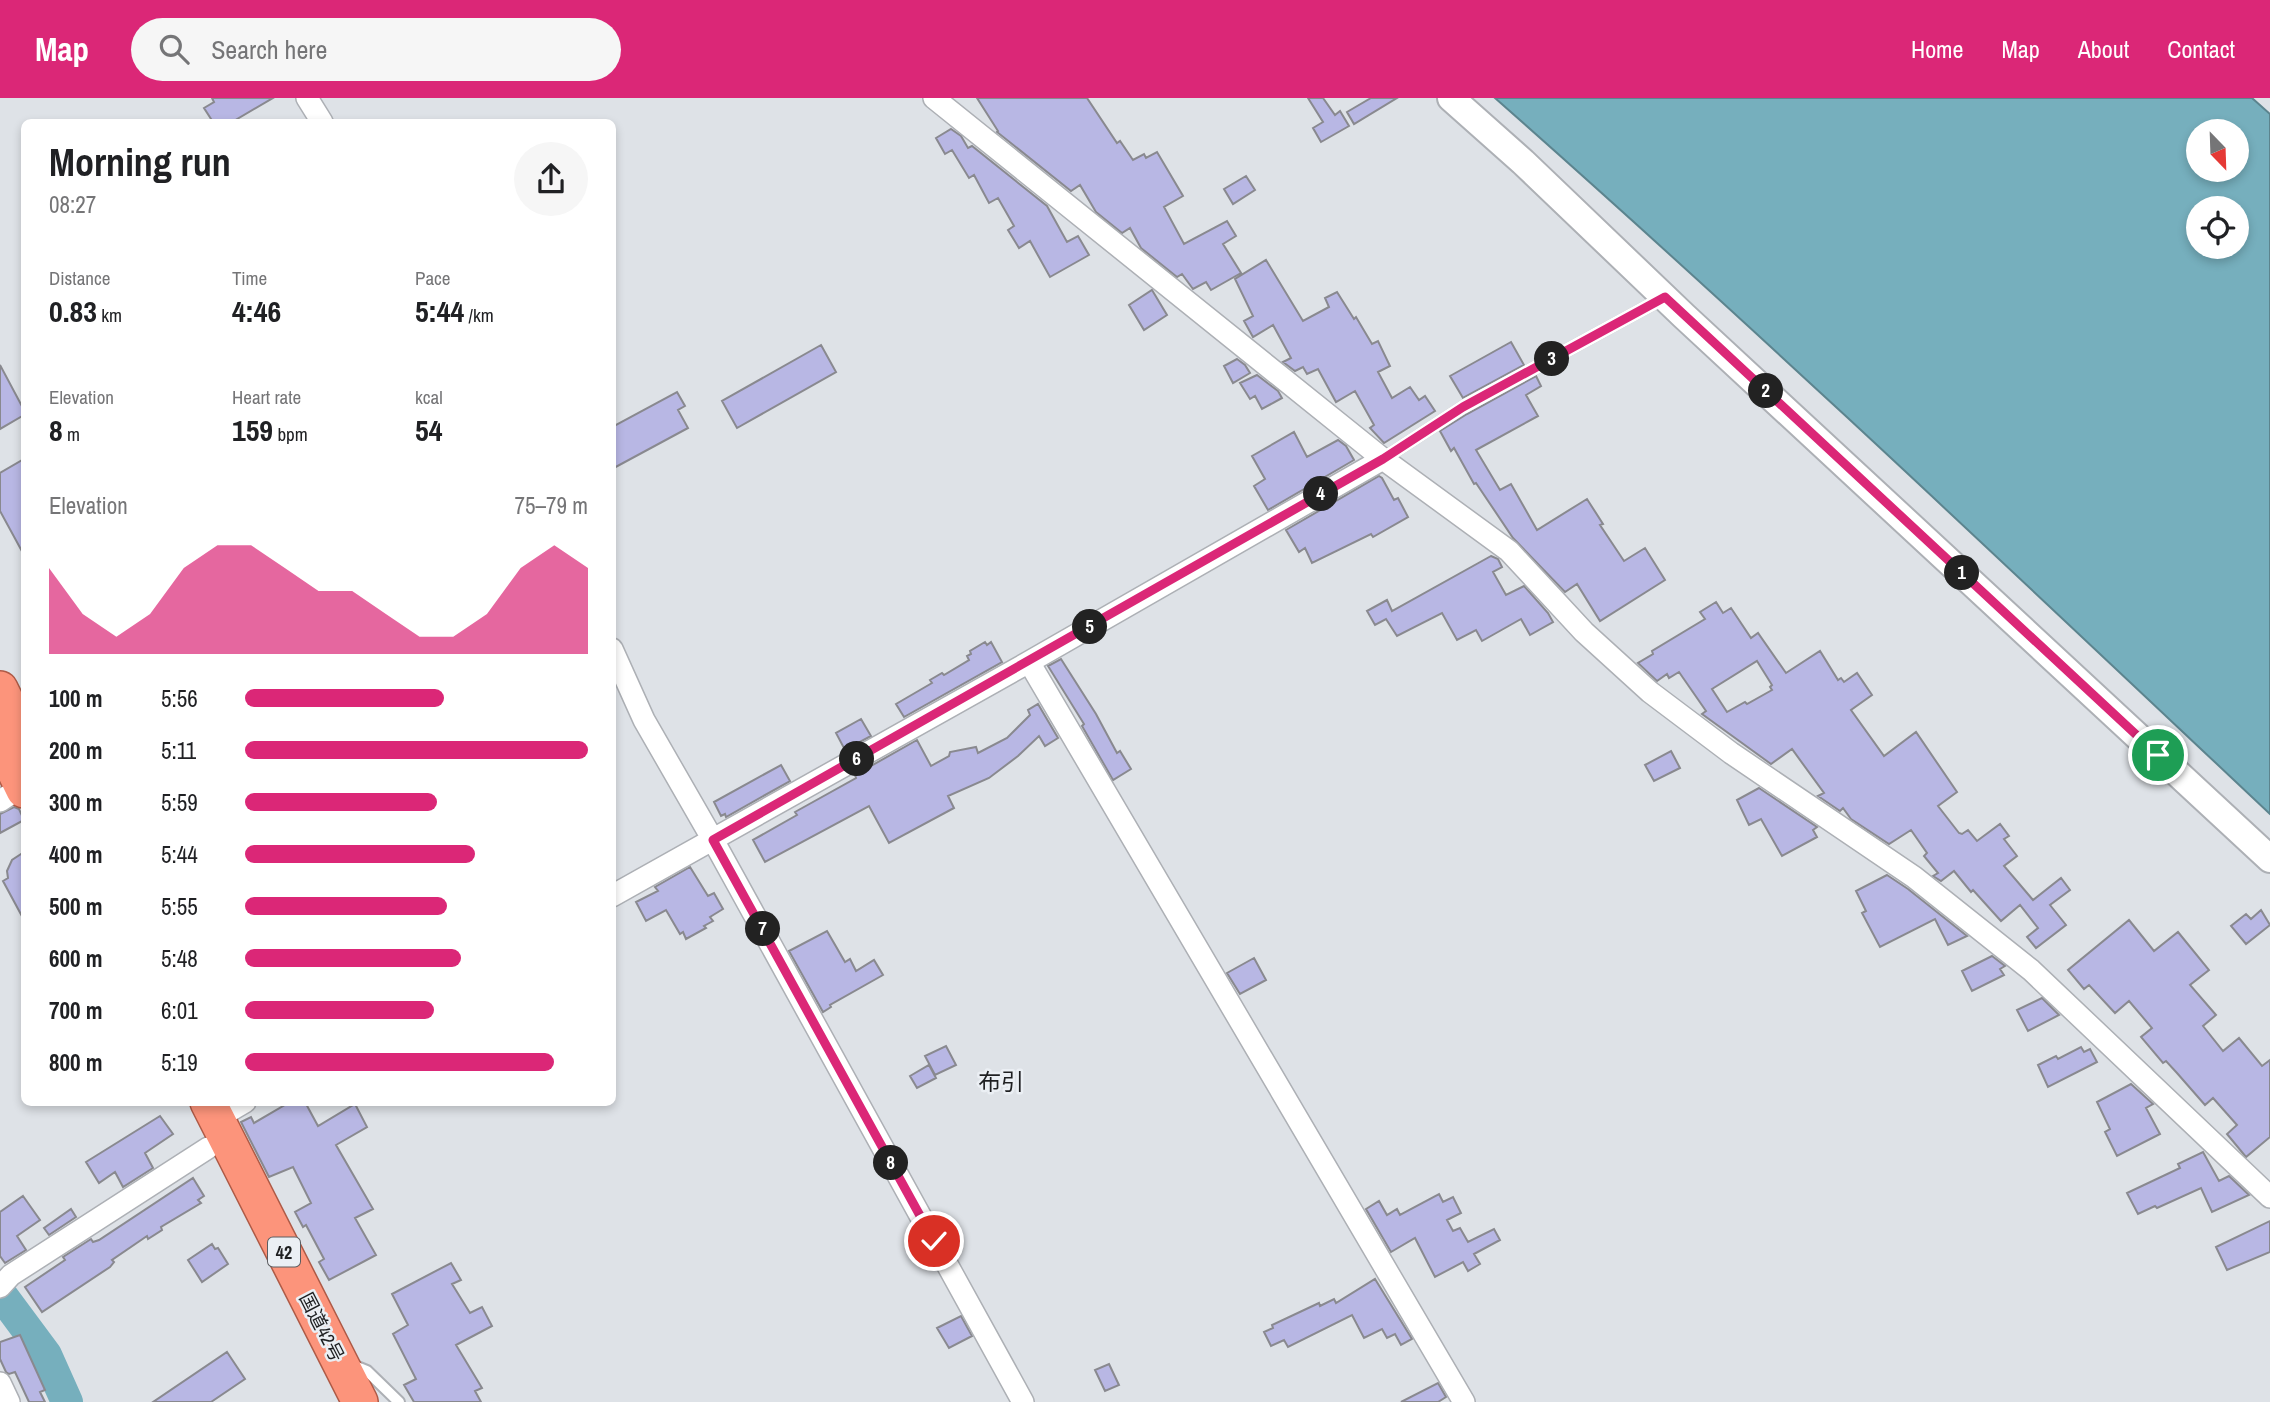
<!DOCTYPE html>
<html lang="en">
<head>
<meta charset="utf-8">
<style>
	:root { --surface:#fff; --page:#f6f6f6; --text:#202124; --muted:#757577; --accent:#db2777 }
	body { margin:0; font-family:"Archivo Narrow","Noto Sans JP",sans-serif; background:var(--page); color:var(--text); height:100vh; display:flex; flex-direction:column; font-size:26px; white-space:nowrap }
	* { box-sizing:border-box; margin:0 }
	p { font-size:23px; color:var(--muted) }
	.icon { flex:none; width:38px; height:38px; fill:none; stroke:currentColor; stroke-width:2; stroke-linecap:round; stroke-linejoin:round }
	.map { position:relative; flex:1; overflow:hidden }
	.sheet { position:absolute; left:21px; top:21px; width:595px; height:987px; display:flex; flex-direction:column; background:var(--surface); border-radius:10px; box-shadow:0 4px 10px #0003 }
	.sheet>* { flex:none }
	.needle { width:46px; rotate:157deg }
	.buttons { position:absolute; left:2186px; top:21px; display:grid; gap:14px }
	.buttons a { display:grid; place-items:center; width:63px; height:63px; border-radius:50%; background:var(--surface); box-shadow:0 4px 10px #0003; font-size:35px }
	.pin { position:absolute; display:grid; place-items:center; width:60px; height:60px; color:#fff; margin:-30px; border:4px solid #fff; border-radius:50%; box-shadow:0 2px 7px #0007 }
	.km { position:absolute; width:35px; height:35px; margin:-18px; border-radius:50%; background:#222; color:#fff; font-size:19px; line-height:35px; text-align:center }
	.round { display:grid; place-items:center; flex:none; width:74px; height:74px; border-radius:37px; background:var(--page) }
	.head { display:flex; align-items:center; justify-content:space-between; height:119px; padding:0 28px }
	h1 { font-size:38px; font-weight:800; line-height:52px }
	.metrics { display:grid; grid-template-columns:repeat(3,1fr); gap:10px; height:119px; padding:7px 28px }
	.metrics div { display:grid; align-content:center }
	.metrics b { font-size:30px; font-weight:800 }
	.metrics small { font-size:19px; font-weight:400 }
	.metrics p { font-size:19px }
	.chart { height:196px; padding:14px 28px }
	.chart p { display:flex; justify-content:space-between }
	.chart svg { width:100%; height:126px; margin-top:7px; fill:var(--accent); opacity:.7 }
	ul { padding:0 28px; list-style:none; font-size:23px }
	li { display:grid; grid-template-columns:112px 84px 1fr; align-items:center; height:52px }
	li i { height:18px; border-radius:9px; background:var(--accent) }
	header { display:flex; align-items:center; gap:42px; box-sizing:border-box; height:98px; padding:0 35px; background:var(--accent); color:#fff }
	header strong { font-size:33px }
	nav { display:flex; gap:38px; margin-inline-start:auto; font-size:24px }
	.search { width:490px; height:63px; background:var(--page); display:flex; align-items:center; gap:18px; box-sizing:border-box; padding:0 24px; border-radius:38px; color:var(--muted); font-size:26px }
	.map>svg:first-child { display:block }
</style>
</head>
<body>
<header>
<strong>Map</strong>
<div class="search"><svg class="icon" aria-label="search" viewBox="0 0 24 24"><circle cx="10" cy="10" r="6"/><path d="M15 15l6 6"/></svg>Search here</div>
<nav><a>Home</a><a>Map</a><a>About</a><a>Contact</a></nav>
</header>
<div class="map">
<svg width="2270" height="1304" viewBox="0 0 2270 1304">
	<rect width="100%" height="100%" fill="#dee2e7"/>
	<path fill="#76afbd" stroke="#5c848e" stroke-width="2" fill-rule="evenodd" d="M1495,0H2252L2270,16V716C2014,475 1759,233 1495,0ZM2198,33H2236V72H2198ZM2198,110H2236V149H2198Z"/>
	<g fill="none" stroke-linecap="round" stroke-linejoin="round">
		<path stroke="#76afbd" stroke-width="32" d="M0,1195L46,1257L67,1304"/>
	</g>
	<path fill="#b8b7e4" stroke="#89898f" stroke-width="2" fill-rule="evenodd" d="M212,0H273L232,24H213L204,10L214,4Z
		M977,0H1087L1117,45L1120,43L1133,62L1144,56L1146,60L1157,54L1183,98L1164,109L1184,146L1227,123L1236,138L1223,146L1241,175L1211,192L1206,184L1193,191L1182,176L1177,179L1141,150L1130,130L1122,135L1096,114L1080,87L1071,93L997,34L998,33Z
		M1308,0H1323L1335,17L1340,13L1349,28L1321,44L1313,30L1323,24Z
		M1371,0H1397L1354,26L1347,14Z
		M951,31L961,38L968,50L972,48L1047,108L1067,144L1078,138L1089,157L1050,179L1030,143L1019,150L1008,132L1014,128L998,100L989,105L974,77L969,80L952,52L945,56L936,40Z
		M1246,78L1255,92L1233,106L1224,91Z
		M1266,162L1303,223L1329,209L1325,200L1337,194L1354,221L1356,219L1372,246L1378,243L1390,268L1378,274L1392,300L1410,289L1419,302L1425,298L1435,313L1384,345L1370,330L1374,327L1355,293L1336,304L1318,271L1307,276L1303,269L1295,273L1283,264L1291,260L1273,227L1253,239L1244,223L1253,218L1235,181Z
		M1152,192L1167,217L1144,232L1129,207Z
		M1511,244L1524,267L1463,300L1450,278Z
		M821,247L836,274L737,330L722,303Z
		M1237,261L1245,267L1250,275L1233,285L1224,268Z
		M0,267L24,312V317L0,331Z
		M1257,277L1278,293L1282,300L1262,311L1255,298L1250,301L1240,285Z
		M1536,278L1541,288L1526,297L1538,318L1476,352L1500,392L1511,386L1537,432L1587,401L1603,426L1600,427L1624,463L1645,450L1665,482L1600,523L1577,486L1565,494L1513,440L1476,385L1474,386L1454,350L1451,353L1440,333L1467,316Z
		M677,294L685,308L678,312L688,330L612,371V329Z
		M1294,334L1307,359L1338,342L1346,348L1354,362L1268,412L1254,388L1265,381L1252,358Z
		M24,361V457L0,413V375Z
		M1379,378L1382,380L1394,402L1398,400L1408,419L1373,439L1371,436L1312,465L1305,450L1299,454L1286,432Z
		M1491,458L1498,461L1502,469L1493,474L1506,497L1524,488L1548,515L1553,524L1530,537L1521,521L1482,543L1476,532L1457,542L1442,515L1397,538L1386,521L1375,527L1367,513L1387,502L1392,513Z
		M1716,504L1723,515L1731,510L1751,540L1758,535L1786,575L1820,553L1838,582L1841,580L1844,584L1857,575L1872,597L1851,612L1884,658L1916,634L1957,694L1938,708L1959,735L1962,736L1968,732L1977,743L2000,726L2009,738L2004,741L2017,758L2004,768L2033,802L2061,780L2070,792L2050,807L2066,827L2036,850L2027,839L2038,830L2020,807L2001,823L1973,792L1971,794L1954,773L1941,783L1933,778L1938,775L1924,758L1927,755L1911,732L1889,746L1851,721L1843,710L1840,713L1818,698L1824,695L1792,651L1771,666L1702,616L1706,613L1679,574L1669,580L1667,576L1657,583L1638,565L1653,556L1652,553L1705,521L1700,514ZM1757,563L1772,587L1770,589L1772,592L1747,606L1745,604L1727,614L1712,591Z
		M985,544L987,547L991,544L1002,564L904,619L896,606L932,585L930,582L942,575L944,577L969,562L967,558L971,556L970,553Z
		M1061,561L1096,616L1117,655L1120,653L1131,671L1113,682L1082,628L1084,626L1048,568Z
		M1038,606L1058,640L1045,648L1039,638L1018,658L989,680L948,698L954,710L889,745L869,708L765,764L753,742L797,717L795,714L856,680L855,677L917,642L931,668L949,658L950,654L976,649L978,655L1007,640L1030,617L1028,612Z
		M861,621L871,638L845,652L836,635Z
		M1671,653L1680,670L1654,683L1645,667Z
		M781,667L790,683L726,719L725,716L721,718L714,704Z
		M1759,690L1817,729L1813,732L1817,739L1782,758L1761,721L1749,727L1737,702Z
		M14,709L19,711L24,722L0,735V716Z
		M24,754V822L3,783L8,780L7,773L12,762Z
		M690,769L708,798L714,795L723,811L710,819L713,823L704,828L706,830L686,841L683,834L680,836L666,812L646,823L636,804L658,793L655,789Z
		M1887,777L1908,791L1967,838L1948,847L1935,821L1880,849L1862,815L1866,813L1856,793Z
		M2261,812L2270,827L2246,846L2231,828L2246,816L2251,821Z
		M2129,822L2154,853L2178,834L2209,872L2190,887L2216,917L2203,928L2223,953L2239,940L2262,968L2270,962V1039L2246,1059L2227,1036L2237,1027L2213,1000L2205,1007L2177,975L2166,963L2163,965L2141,939L2152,930L2129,903L2115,915L2089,887L2084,891L2068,872Z
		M827,833L845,864L850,861L856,873L874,862L883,877L830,907L831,909L823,914L789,853Z
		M1992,858L2005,868L2000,871L2004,877L1972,893L1962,873Z
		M1254,860L1266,882L1240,896L1227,875Z
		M2042,900L2059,917L2028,933L2017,912Z
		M946,948L956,967L935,977L925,958Z
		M2081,949L2084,954L2090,951L2097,964L2048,989L2038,967L2056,958L2058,961Z
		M929,967L936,980L917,990L910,978Z
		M2131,986L2153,1006L2146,1010L2160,1036L2117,1058L2105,1034L2110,1031L2097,1004Z
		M290,1004H305L318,1028L355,1006L367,1029L336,1047L373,1111L355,1120L376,1157L329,1182L319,1164L324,1161L306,1127L303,1129L295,1114L311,1105L293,1069L269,1079L241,1024L251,1019L254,1025Z
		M160,1018L173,1036L145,1055L153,1070L123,1089L115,1074L99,1085L86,1064Z
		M2203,1054L2219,1083L2229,1078L2249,1097L2212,1114L2201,1090L2157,1110L2155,1108L2138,1116L2127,1095L2180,1070L2178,1066Z
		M193,1080L204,1098L198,1102L201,1105L161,1129L162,1132L148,1141L147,1138L112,1162L114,1164L110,1169L42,1214L25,1189L65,1162L63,1159L91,1141L93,1144L99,1142Z
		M1439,1096L1443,1104L1453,1099L1461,1115L1447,1122L1453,1133L1460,1130L1468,1144L1494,1131L1500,1142L1474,1156L1480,1166L1468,1173L1463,1164L1435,1179L1415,1140L1391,1154L1366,1111L1379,1103L1387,1117L1397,1111L1400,1117Z
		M23,1098L40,1122L17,1138L26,1152L5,1165L0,1158V1114Z
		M71,1111L76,1119L49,1137L44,1130Z
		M2270,1123V1154L2227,1172L2216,1149Z
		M212,1146L215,1151L218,1150L228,1166L202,1184L188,1162Z
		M451,1165L461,1182L452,1186L470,1215L482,1209L492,1228L456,1247L482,1290L475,1293L481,1304H414L404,1287L416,1281L393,1236L408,1227L392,1196Z
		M1375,1181L1412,1241L1401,1247L1395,1236L1387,1240L1382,1231L1364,1240L1352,1217L1288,1249L1284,1242L1271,1248L1264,1234L1273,1230L1272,1227L1319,1205L1320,1208L1334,1201L1336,1205Z
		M961,1218L972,1238L949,1250L937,1230Z
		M20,1237L45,1292L40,1294L45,1304H29L15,1274L9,1276L6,1274L0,1261V1244Z
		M227,1254L245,1281L211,1304H153Z
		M1109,1266L1119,1287L1105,1293L1095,1272Z
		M1438,1285L1446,1299L1438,1304H1401Z"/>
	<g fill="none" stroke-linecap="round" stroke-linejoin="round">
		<defs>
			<path id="service" d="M1383,361L1463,309L1665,199
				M350,1266L367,1273L399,1304"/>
			<path id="minor" d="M307,0L322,24
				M934,0L1383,361L1509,453L1584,534L1650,594L1731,655L1914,779L2031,872L2270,1099
				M612,551L644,622L713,742L1023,1304
				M1029,564L1464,1304
				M0,703L24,687
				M612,798L1029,564L1383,361
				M216,1021L245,1004
				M0,1189L11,1177L208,1050
				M0,1285L9,1304"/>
			<path id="tertiary" d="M1451,0L1523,64L1684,218L2270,761"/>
			<path id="trunk" d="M0,591L24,640
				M0,643L24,692
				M208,1004L360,1304"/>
		</defs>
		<use href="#service" stroke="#adb0b5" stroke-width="14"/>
		<use href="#minor" stroke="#adb0b5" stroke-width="24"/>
		<use href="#tertiary" stroke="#adb0b5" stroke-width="30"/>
		<use href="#trunk" stroke="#ae5a46" stroke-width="38"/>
		<use href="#service" stroke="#fff" stroke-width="10"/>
		<use href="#minor" stroke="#fff" stroke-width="21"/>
		<use href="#tertiary" stroke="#fff" stroke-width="26"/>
		<use href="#trunk" stroke="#fc947b" stroke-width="35"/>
	</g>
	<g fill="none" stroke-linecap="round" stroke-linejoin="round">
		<defs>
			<path id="route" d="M934,1143L713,742L1383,361L1463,309L1665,199L2158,657"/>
		</defs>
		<use href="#route" stroke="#fff" stroke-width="14"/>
		<use href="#route" stroke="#db2777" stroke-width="9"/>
	</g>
	<g text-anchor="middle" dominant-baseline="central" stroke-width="5" stroke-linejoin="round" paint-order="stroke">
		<rect fill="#ebeff4" stroke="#5c5d60" stroke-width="2" x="268" y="1139.5" width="32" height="29" rx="5"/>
		<g font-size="18" font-weight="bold" fill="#1e1f21">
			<text x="284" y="1154">42</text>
		</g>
		<g font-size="19" fill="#1e1f21" stroke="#ebeff4">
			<text transform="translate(322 1229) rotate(63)">国道42号</text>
		</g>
		<g font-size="23" fill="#1e1f21" stroke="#ebeff4">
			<text x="1001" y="983">布引</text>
		</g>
	</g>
</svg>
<div class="buttons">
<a><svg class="needle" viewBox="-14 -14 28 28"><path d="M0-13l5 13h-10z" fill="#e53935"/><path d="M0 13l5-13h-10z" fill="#757577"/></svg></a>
<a><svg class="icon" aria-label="locate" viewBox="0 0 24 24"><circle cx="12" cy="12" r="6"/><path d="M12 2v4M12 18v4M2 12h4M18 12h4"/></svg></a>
</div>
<div class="pin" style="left:2158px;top:657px;background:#1e9e55"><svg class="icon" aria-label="arrive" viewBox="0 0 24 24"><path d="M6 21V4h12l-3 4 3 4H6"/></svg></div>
<div class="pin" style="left:934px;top:1143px;background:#d93025"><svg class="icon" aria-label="check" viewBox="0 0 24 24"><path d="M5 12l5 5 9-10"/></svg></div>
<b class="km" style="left:1962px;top:475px">1</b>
<b class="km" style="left:1766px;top:293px">2</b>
<b class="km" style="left:1552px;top:261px">3</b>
<b class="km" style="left:1321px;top:396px">4</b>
<b class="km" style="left:1090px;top:529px">5</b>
<b class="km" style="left:857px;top:661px">6</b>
<b class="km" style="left:763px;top:831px">7</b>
<b class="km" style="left:891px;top:1065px">8</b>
<section class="sheet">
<div class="head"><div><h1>Morning run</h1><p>08:27</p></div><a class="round"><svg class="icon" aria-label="share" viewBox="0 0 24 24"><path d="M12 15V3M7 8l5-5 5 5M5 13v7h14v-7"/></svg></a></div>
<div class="metrics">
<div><p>Distance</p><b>0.83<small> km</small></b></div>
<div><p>Time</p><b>4:46</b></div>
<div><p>Pace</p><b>5:44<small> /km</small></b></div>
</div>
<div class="metrics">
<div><p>Elevation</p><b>8<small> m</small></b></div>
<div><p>Heart rate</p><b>159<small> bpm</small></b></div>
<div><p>kcal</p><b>54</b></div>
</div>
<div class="chart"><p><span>Elevation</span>75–79 m</p>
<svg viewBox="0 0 160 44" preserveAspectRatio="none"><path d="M0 44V14L10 30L20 38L30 30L40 14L50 6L60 6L70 14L80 22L90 22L100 30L110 38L120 38L130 30L140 14L150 6L160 14V44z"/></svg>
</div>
<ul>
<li><b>100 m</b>5:56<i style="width:58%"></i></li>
<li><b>200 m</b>5:11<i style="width:100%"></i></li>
<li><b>300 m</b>5:59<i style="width:56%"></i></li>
<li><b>400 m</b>5:44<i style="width:67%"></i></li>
<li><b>500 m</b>5:55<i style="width:59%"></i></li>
<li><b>600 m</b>5:48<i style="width:63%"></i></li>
<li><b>700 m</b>6:01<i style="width:55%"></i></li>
<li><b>800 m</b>5:19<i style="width:90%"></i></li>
</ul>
</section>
</div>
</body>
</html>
